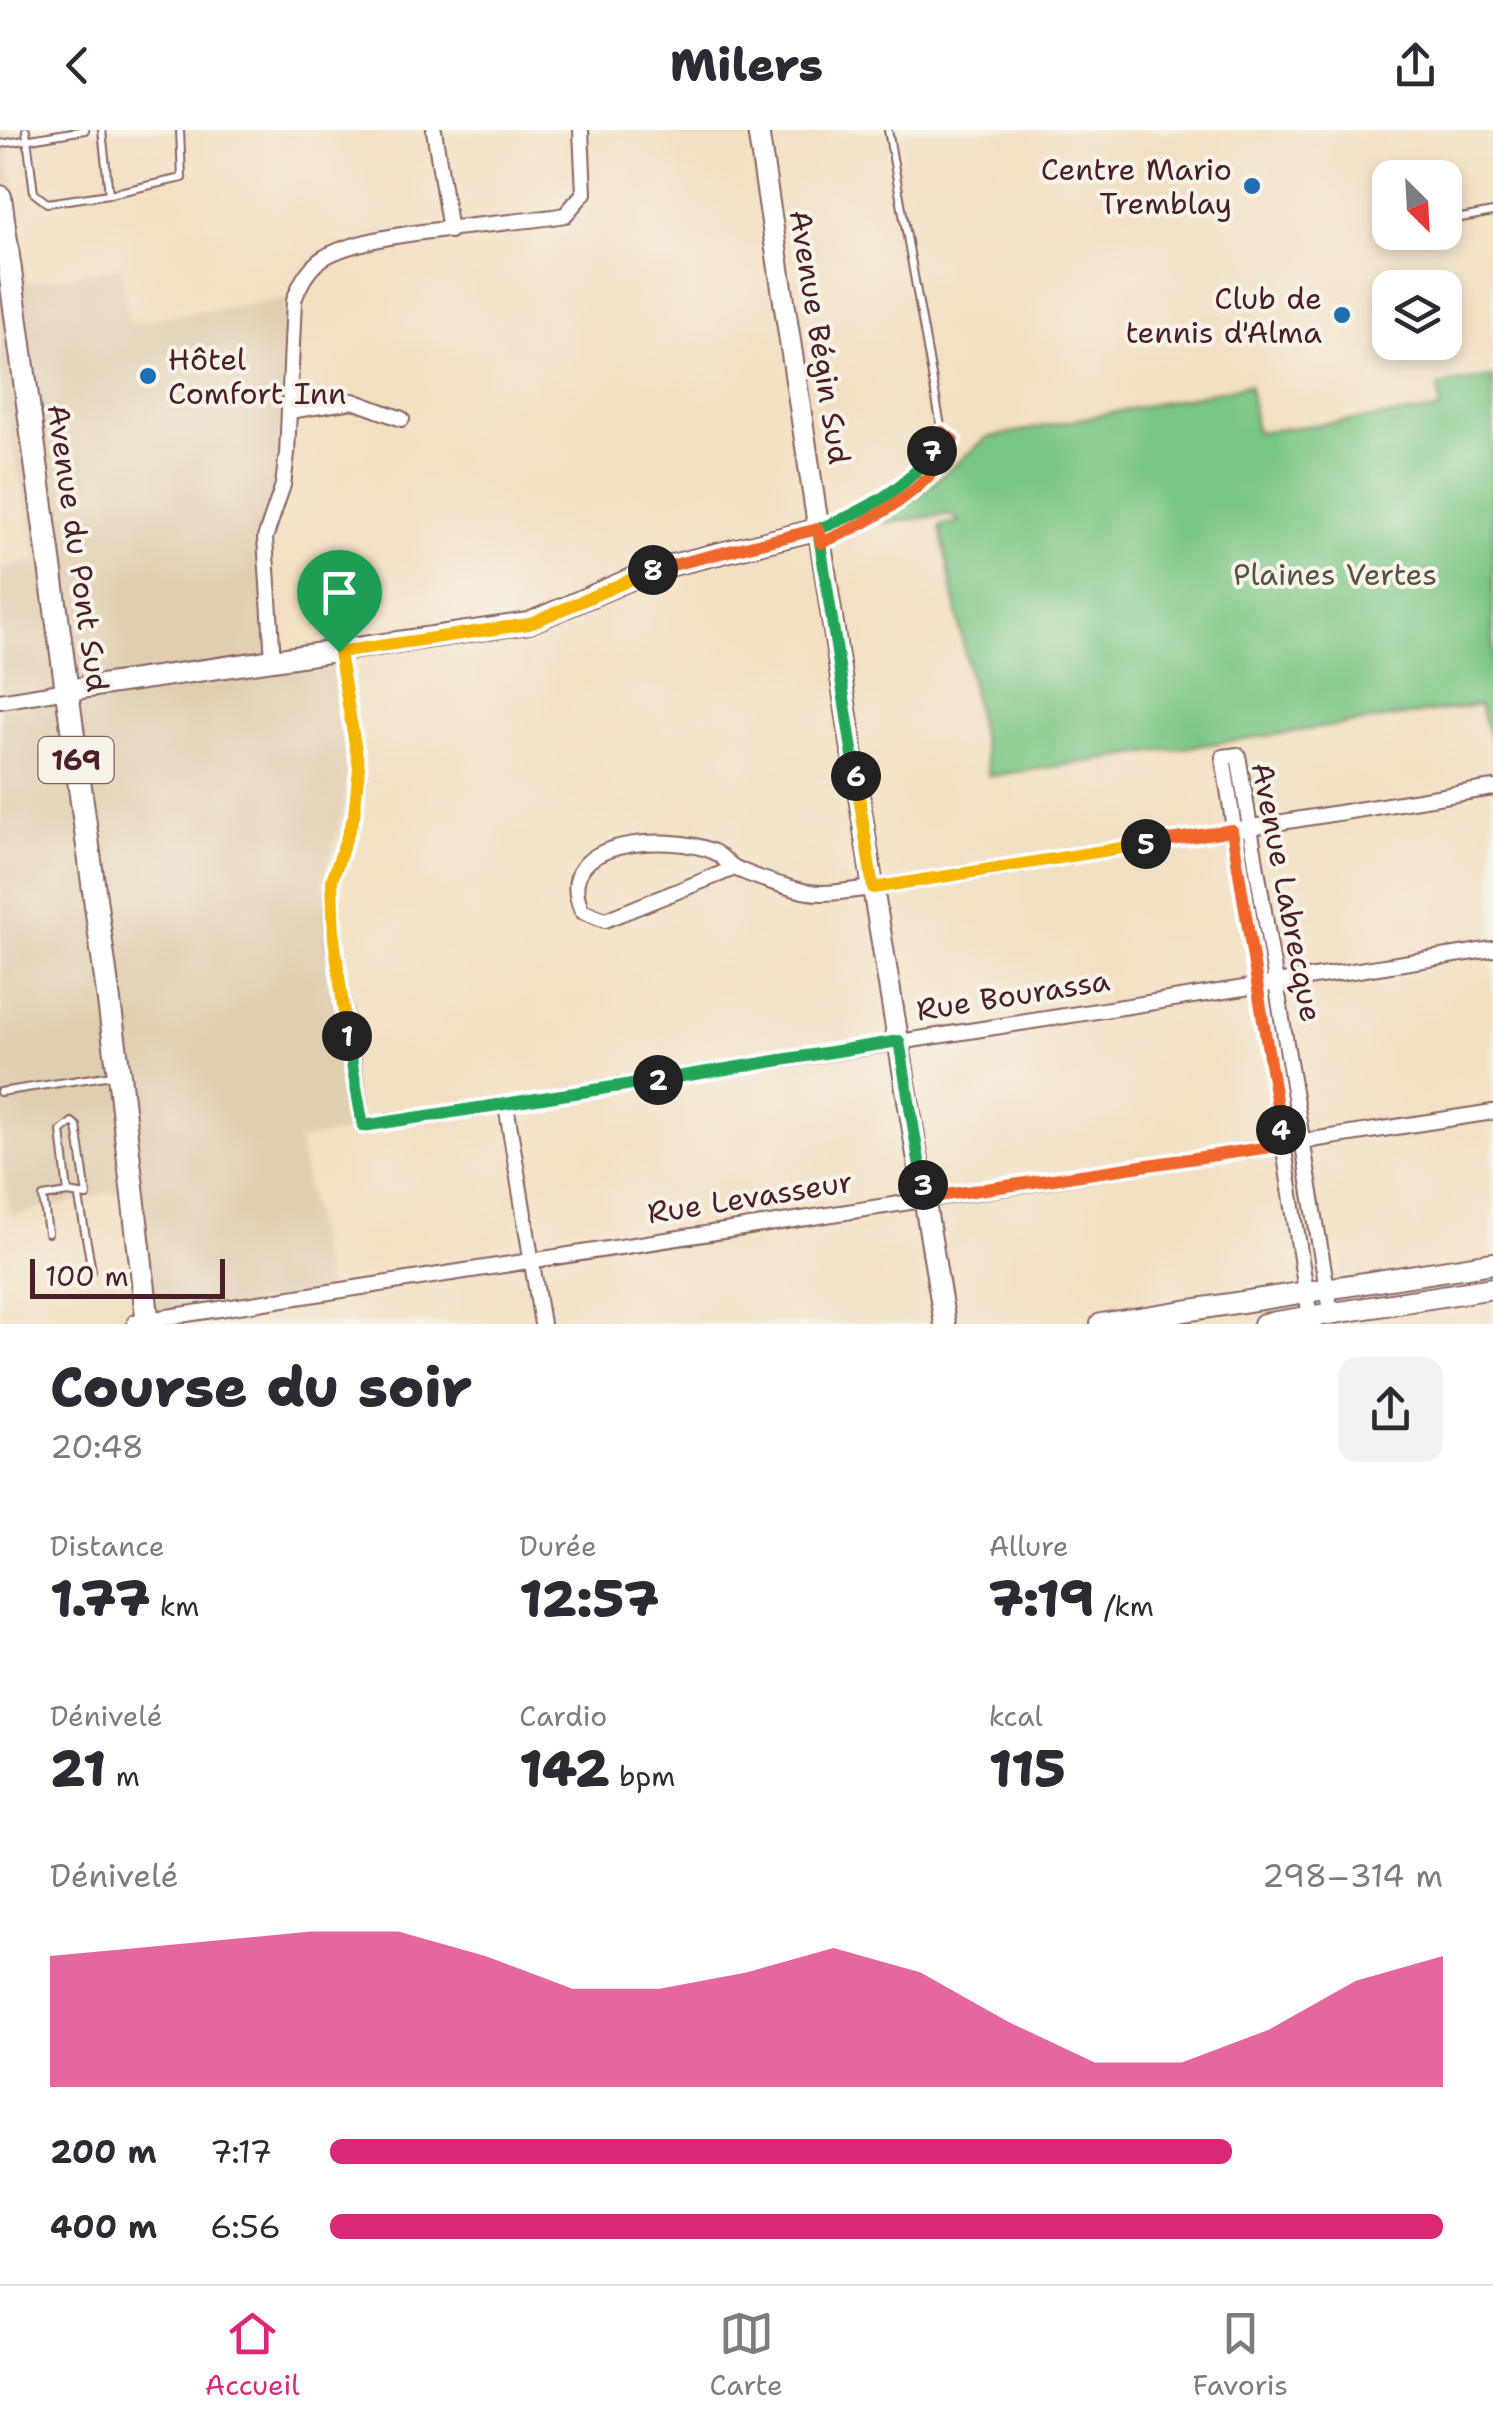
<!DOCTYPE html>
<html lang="fr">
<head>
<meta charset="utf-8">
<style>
	:root { --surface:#fff; --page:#f2f2f3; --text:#2b2b33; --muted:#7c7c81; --line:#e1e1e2; --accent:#db2777 }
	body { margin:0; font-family:"Shantell Sans",sans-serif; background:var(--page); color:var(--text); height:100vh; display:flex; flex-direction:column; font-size:38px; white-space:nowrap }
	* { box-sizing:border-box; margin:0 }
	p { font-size:32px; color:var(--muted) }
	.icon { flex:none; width:55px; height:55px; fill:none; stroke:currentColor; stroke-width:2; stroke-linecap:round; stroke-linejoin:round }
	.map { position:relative; height:1194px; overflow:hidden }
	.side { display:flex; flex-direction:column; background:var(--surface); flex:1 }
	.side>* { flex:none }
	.needle { width:65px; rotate:156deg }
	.buttons { position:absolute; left:1372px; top:30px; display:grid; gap:20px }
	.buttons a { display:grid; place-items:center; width:90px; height:90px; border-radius:20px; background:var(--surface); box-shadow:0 5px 15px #0003; font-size:50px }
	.scale { position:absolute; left:30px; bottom:25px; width:195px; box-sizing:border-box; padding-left:10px; border:5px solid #4a1f2b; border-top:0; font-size:28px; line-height:35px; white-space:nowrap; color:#4a1f2b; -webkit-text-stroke:8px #f7f3e8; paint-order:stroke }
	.pin { position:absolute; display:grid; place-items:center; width:85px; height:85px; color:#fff; margin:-102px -42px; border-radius:50% 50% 50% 0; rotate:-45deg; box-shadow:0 0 10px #0007 }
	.pin .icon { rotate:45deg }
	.km { position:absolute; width:50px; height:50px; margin:-25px; border-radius:50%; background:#222; color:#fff; font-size:28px; line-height:50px; text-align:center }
	.round { display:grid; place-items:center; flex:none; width:105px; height:105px; border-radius:20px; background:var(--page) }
	.overview { display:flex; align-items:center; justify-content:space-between; height:170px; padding:0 50px }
	h1 { font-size:55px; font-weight:800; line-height:75px }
	.figures { display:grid; grid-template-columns:repeat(3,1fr); gap:15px; height:170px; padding:10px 50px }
	.figures div { display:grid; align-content:center }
	.figures b { font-size:50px; font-weight:800 }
	.figures small { font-size:28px; font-weight:400 }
	.figures p { font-size:28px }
	.chart { height:280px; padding:20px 50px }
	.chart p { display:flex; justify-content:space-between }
	.chart svg { width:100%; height:180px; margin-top:10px; fill:var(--accent); opacity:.7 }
	ul { padding:0 50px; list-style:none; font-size:32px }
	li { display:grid; grid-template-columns:160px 120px 1fr; align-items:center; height:75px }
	li i { height:25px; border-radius:12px; background:var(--accent) }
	header { display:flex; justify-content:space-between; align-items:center; height:130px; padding:0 50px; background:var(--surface); font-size:45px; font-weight:800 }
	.dock { display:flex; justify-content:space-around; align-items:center; height:140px; border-top:2px solid var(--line); background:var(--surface); font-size:28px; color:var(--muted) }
	.dock a { display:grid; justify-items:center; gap:5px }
	.dock .on { color:var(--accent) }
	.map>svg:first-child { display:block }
</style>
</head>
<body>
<header><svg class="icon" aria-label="back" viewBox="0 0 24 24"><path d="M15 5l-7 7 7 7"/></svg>Milers<svg class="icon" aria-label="share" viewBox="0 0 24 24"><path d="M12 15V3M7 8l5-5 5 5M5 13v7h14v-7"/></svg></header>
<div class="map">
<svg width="1493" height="1194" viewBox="0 0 1493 1194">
	<rect width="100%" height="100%" fill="#f7f3e8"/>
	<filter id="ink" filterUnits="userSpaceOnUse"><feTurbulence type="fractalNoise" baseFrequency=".01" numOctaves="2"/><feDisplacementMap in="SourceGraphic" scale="20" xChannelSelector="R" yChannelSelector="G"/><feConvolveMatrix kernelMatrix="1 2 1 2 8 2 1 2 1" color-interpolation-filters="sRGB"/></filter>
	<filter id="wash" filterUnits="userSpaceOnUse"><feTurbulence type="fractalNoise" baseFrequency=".0048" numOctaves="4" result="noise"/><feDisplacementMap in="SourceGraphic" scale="40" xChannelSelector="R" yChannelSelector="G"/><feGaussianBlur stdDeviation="2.25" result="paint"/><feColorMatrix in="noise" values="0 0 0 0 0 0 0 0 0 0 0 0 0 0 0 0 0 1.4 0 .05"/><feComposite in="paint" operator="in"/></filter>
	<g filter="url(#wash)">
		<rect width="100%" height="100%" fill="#f3dfc2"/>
		<path fill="#e0ceb1" d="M0,0H5L27,152L122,137L128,192L286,169L279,349L261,400L279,537L334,530L350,636L345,675L324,748L359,1000L298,1010L327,1162L145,1191L128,1059L11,1086L0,1026V437L37,430L6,285L0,286Z"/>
		<path fill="#7ac685" stroke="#627258" stroke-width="2.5" d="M1493,247V614L1479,575L989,646L940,396L960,392L950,384L885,393L987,308L1249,255L1256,302L1440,280L1438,256Z"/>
	</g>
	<g filter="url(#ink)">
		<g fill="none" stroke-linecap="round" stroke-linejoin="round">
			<defs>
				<path id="lane" d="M26,0L34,63L47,73L109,64L102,0
					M0,14L85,0
					M110,64L182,48L180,0
					M1445,91L1493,82
					M823,398C871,380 920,349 942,302L888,0
					M827,410L935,341L953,310L942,302
					M0,962L112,945
					M79,1068L92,1141
					M48,1103L43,1067L68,1063L61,1001L72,992L77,996L87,1066L68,1063"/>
				<path id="street" d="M434,0L450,101
					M289,281L353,271L402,289
					M339,522L359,638L354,685L332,750L333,808L363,996L1493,819
					M273,530L265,408L283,355L287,324L294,170C300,154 306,142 319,131C361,99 507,96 565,85L584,63L581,0
					M0,571L67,560
					M735,738L605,790L582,781C549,707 671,704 712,721C722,725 728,735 737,739C757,748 783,756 803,761C824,766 851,760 873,758L1493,658
					M506,975L542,1194
					M1310,1187L1223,627L1238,625L1331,1183
					M135,1192L1493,982"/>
				<path id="secondary" d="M758,0L873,758L945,1194
					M67,560L529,493L652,440L819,399
					M1101,1194L1493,1133
					M1264,1194L1493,1158"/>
				<path id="primary" d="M0,67L119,945L148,1194"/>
			</defs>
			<use href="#lane" stroke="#856260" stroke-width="10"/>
			<use href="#street" stroke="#856260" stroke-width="18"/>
			<use href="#secondary" stroke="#856260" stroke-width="24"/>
			<use href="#primary" stroke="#856260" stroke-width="26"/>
			<use href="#lane" stroke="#fff" stroke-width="6"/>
			<use href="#street" stroke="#fff" stroke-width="14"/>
			<use href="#secondary" stroke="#fff" stroke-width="20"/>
			<use href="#primary" stroke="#fff" stroke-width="22"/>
		</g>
	</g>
	<g fill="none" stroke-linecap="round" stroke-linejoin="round" filter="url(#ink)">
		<defs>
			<path id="split-1" d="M339,522L359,638L354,686L332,750L334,808L347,906"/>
			<path id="split-2" d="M347,906L363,996L658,950"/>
			<path id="split-3" d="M658,950L899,911L923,1055"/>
			<path id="split-4" d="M923,1055L925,1068L1284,1015L1281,1000"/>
			<path id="split-5" d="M1146,714L1232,700L1281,1000"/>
			<path id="split-6" d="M856,646L873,758L1146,714"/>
			<path id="split-7" d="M856,646L818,399C860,384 907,359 932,321"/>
			<path id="split-8" d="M653,440L818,399L821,413C865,395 935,358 953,310L942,302L932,321"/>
			<path id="split-9" d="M339,522L529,494L653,440"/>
		</defs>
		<use href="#split-1" stroke="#fff" stroke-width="20"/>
		<use href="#split-2" stroke="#fff" stroke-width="20"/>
		<use href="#split-3" stroke="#fff" stroke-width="20"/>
		<use href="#split-4" stroke="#fff" stroke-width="20"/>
		<use href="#split-5" stroke="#fff" stroke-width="20"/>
		<use href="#split-6" stroke="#fff" stroke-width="20"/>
		<use href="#split-7" stroke="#fff" stroke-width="20"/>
		<use href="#split-8" stroke="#fff" stroke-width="20"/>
		<use href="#split-9" stroke="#fff" stroke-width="20"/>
		<use href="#split-1" stroke="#f5b400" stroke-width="12"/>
		<use href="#split-2" stroke="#22a559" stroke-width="12"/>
		<use href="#split-3" stroke="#22a559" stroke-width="12"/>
		<use href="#split-4" stroke="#f0652b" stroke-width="12"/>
		<use href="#split-5" stroke="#f0652b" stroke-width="12"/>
		<use href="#split-6" stroke="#f5b400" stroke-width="12"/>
		<use href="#split-7" stroke="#22a559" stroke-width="12"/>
		<use href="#split-8" stroke="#f0652b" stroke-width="12"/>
		<use href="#split-9" stroke="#f5b400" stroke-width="12"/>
	</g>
	<g fill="#1f6fb2" stroke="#f7f3e8" stroke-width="4">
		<circle cx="1252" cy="56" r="10"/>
		<circle cx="1342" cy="185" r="10"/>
		<circle cx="148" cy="246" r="10"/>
	</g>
	<g text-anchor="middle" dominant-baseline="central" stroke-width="8" stroke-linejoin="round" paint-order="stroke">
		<rect fill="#f7f3e8" stroke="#7e5f64" stroke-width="2.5" x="38.5" y="607" width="75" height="46" rx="8"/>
		<g font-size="28" font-weight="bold" fill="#4a1f2b">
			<text x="76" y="630">169</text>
		</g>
		<g font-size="30" fill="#4a1f2b" stroke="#f7f3e8" text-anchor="end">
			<text x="1232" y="39">Centre Mario<tspan x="1232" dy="34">Tremblay</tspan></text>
			<text x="1322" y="168">Club de<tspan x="1322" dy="34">tennis d'Alma</tspan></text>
			<text x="168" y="229" text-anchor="start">Hôtel<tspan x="168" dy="34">Comfort Inn</tspan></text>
		</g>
		<g font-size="30" fill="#4a1f2b" stroke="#f7f3e8">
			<text transform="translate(820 207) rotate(81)">Avenue Bégin Sud</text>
			<text transform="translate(78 418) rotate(82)">Avenue du Pont Sud</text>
			<text transform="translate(1287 762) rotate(79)">Avenue Labrecque</text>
			<text transform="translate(1013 865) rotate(-9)">Rue Bourassa</text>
			<text transform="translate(750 1067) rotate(-9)">Rue Levasseur</text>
		</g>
		<g font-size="30" fill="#585146" stroke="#f7f3e8">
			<text x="1335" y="444">Plaines Vertes</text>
		</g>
	</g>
</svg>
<div class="buttons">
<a><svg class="needle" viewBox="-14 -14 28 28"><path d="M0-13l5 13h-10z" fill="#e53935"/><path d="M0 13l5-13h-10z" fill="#7c7c81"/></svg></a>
<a><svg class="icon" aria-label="layers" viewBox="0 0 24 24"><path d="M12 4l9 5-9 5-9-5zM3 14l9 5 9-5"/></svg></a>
</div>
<div class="scale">100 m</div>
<div class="pin" style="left:339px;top:522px;background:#1e9e55"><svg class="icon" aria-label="arrive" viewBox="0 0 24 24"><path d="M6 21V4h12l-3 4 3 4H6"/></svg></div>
<b class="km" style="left:347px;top:906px">1</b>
<b class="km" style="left:658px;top:950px">2</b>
<b class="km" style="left:923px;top:1055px">3</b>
<b class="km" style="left:1281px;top:1000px">4</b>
<b class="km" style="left:1146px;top:714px">5</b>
<b class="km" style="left:856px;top:646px">6</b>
<b class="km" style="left:932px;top:321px">7</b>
<b class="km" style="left:653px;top:440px">8</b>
</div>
<section class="side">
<div class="overview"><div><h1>Course du soir</h1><p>20:48</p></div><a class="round"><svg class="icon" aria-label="share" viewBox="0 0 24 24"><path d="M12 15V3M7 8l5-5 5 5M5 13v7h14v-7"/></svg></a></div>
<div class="figures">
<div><p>Distance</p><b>1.77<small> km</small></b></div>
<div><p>Durée</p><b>12:57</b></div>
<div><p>Allure</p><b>7:19<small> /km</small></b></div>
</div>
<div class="figures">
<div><p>Dénivelé</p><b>21<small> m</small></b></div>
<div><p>Cardio</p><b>142<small> bpm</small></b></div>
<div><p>kcal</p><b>115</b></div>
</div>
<div class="chart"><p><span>Dénivelé</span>298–314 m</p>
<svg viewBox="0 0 160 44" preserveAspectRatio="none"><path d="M0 44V12L10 10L20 8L30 6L40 6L50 12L60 20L70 20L80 16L90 10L100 16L110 28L120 38L130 38L140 30L150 18L160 12V44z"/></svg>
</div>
<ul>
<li><b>200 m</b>7:17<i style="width:81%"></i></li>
<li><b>400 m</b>6:56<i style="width:100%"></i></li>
</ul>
</section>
<nav class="dock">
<a class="on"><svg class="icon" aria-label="home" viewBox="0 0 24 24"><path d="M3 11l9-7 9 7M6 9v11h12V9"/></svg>Accueil</a>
<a><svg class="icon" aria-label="map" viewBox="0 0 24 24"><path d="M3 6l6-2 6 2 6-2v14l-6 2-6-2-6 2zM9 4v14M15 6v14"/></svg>Carte</a>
<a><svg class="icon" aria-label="saved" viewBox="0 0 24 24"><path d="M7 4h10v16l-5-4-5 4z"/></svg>Favoris</a>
</nav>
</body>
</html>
